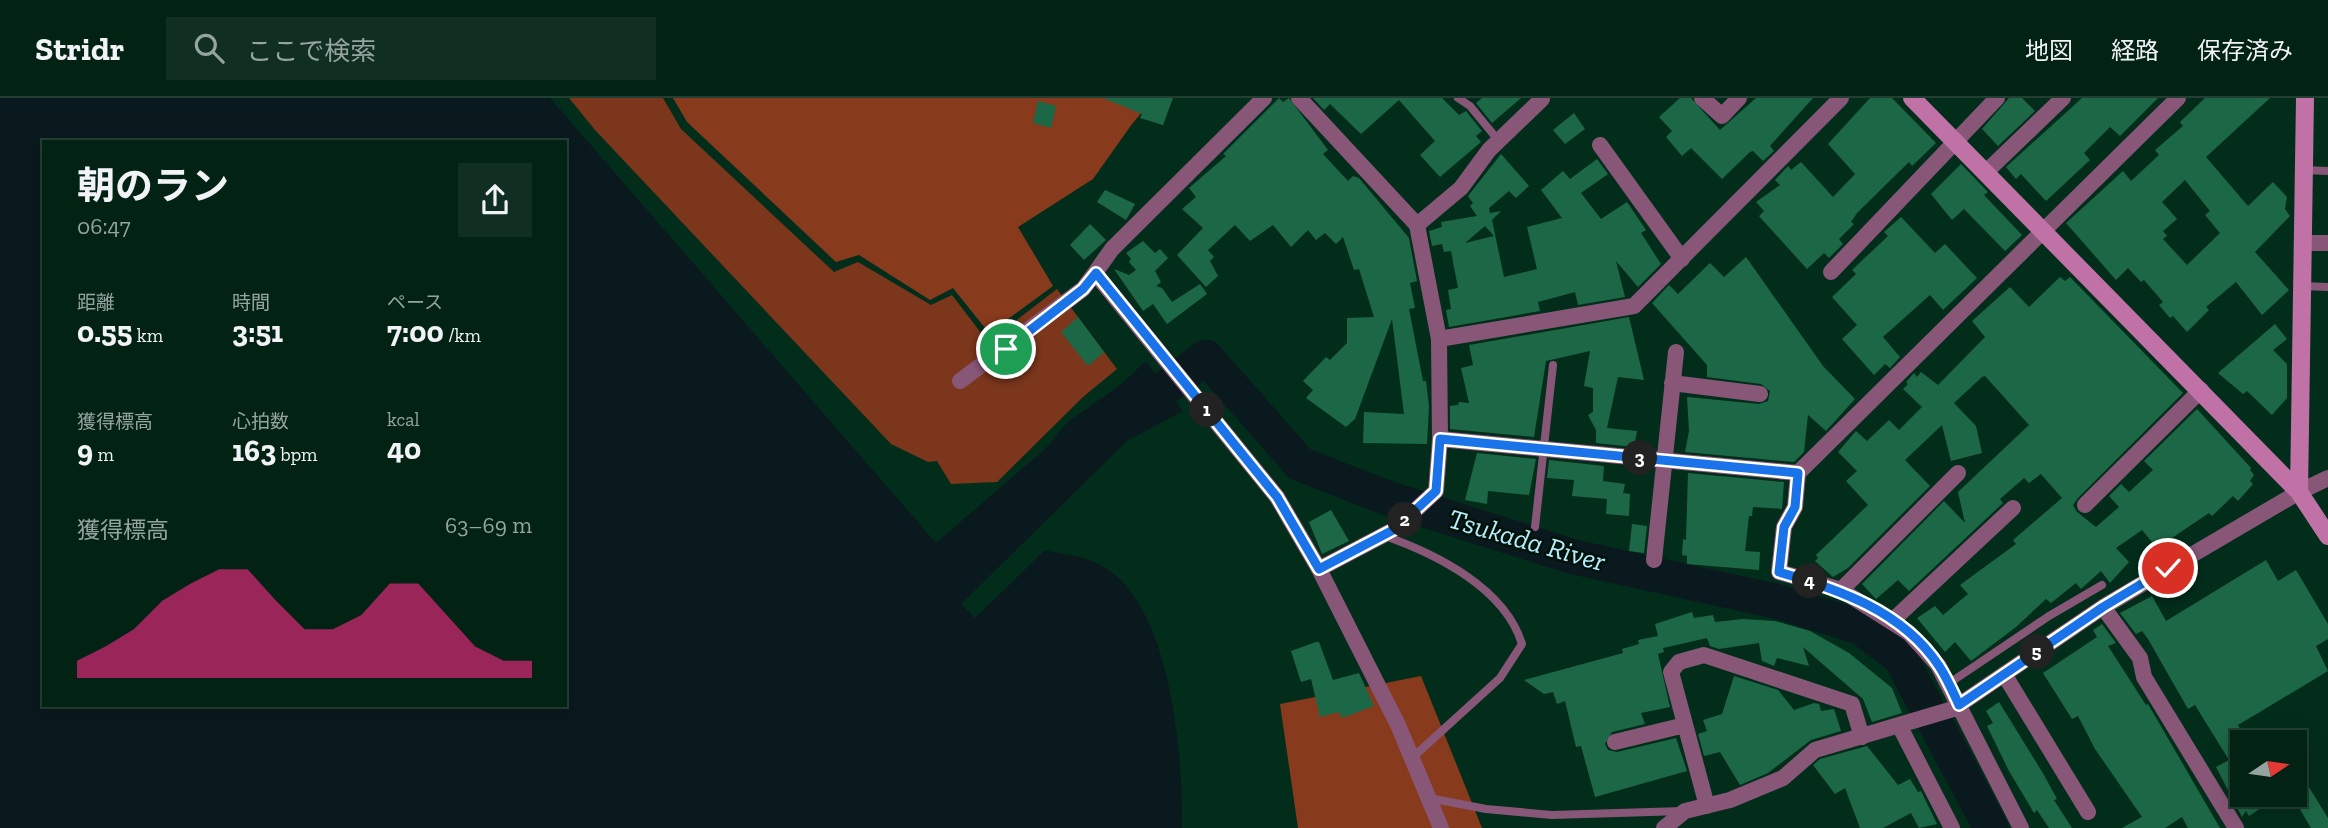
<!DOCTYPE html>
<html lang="ja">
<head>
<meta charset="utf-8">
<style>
	:root { --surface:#022214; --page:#102f22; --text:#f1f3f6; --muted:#96a4a0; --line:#233f34; --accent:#db2777 }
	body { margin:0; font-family:"Zilla Slab","Noto Sans JP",serif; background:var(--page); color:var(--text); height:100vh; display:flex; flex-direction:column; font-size:26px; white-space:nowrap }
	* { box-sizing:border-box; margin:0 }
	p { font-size:23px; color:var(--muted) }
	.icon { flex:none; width:38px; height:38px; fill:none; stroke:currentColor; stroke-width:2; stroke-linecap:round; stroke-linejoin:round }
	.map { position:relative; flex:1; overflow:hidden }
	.drawer { position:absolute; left:42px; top:42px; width:525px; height:567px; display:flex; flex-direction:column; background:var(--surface); border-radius:0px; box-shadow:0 4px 18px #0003,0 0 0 2px var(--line) }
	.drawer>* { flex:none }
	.needle { width:46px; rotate:77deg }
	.fabs { position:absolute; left:2230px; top:632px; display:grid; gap:14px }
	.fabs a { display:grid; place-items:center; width:77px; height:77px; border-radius:0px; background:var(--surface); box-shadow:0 4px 18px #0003,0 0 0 2px var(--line); font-size:35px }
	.pin { position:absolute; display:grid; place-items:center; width:60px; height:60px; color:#fff; margin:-30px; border:4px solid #fff; border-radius:50%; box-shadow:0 2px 7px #0007 }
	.km { position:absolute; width:35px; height:35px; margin:-18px; border-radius:50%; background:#222; color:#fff; font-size:19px; line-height:35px; text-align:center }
	.round { display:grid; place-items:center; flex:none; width:74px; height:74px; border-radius:0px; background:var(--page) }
	.headline { display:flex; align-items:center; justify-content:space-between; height:119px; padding:0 35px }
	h1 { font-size:38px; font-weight:700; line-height:52px }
	.figures { display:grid; grid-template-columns:repeat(3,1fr); gap:10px; height:119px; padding:7px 35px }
	.figures div { display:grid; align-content:center }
	.figures b { font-size:30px; font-weight:700 }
	.figures small { font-size:19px; font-weight:400 }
	.figures p { font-size:19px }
	.chart { height:196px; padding:14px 35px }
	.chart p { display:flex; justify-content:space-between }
	.chart svg { width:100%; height:126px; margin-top:7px; fill:var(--accent); opacity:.7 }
	header { display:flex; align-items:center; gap:42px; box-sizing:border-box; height:98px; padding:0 35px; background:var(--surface); border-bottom:2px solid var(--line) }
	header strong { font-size:33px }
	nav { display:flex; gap:38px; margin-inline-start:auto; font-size:24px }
	.search { width:490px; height:63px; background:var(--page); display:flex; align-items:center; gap:18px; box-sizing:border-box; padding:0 24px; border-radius:0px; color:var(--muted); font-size:26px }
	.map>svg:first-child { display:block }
</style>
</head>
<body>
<header>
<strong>Stridr</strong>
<div class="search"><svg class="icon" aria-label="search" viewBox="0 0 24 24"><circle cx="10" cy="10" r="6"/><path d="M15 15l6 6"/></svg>ここで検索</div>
<nav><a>地図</a><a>経路</a><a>保存済み</a></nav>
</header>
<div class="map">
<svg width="2328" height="730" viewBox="0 0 2328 730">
	<rect width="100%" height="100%" fill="#032d1b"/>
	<path fill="#7b361c" d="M569,0H663L681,31L834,174L858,164L931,207L952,197L988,244L1057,191L1117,271L1083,299L997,384L951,386L937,363L928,364L891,346L595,32Z"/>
	<path fill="#883a1d" d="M673,0H1154L1132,26L1093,81L1018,129L1053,188L989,235L953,190L930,202L859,157L836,164L687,24Z
		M1421,578L1482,730H1298L1280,606Z"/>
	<path fill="#0a191e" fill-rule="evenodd" d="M0,0H550L936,445L1045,351L1068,324L1120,287L1146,263L1183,313L1127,343L961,506L975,520L1045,452C1060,456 1077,457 1092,463C1172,494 1183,658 1182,730H0ZM44,44H565V607H44Z"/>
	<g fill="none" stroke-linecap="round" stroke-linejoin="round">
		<path stroke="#0a191e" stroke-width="35" d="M1128,318L1206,259L1300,366L1390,401L1574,459L1779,504L1860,529L1900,559L1991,730"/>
	</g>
	<path fill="#1c6846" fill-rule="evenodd" d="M1103,0H1173L1163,27L1140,20L1142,16Z
		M1279,0L1283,4L1289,0L1328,52L1323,56L1348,83L1353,78L1359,80L1409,140L1417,183L1410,185L1415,210L1409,211L1423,283H1426L1429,308L1427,346L1363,345L1364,314L1404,316L1392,221L1355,321L1346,329L1306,300L1313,292L1303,283L1326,259L1330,262L1347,245V220L1374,219L1359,171L1354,172L1343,139L1336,146L1325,135L1316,142L1308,132L1291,149L1273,127L1250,143L1235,127L1208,152L1214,159L1210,163L1218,178L1206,189L1177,157L1203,130L1182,111L1196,99L1189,90L1226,58L1223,56Z
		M1313,0H1442L1459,17L1466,13L1482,33L1476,38L1481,44L1440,79L1420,57L1435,43L1399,2L1361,36L1330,6L1324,12Z
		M1482,0H1521L1492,25L1476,5Z
		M1680,0H1691L1720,32L1756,0H1813L1770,48L1774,53L1763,63L1753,53L1750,54L1722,81L1691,50L1682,58L1666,39L1672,33L1659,19Z
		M1870,0H1892L1936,45L1912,68L1909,64L1857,115L1851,124L1854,126L1839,141L1843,146L1829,160L1824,155L1807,171L1759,118L1764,113L1756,104L1780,87L1775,82L1788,68L1791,72L1801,64L1833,99L1855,76L1828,46Z
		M2009,0H2022L2035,13L1998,48L1982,31Z
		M2082,0H2158L2120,38L2110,29L2084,55L2090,62L2046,103L2021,76L2016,81L2006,69Z
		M2205,0H2270L2206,59L2248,108L2273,84L2287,99L2285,111L2290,118L2255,154L2289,192L2262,217L2236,184L2206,209L2209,212L2187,234L2173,218L2170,220L2159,207L2163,204L2144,182L2141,184L2128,170L2116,182L2066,125L2123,73L2131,83L2159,57L2155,52L2183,28L2180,24ZM2185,82L2210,113L2205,117L2220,135L2187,167L2163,141L2167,138L2163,133L2177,121L2162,104Z
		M1038,3L1056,8L1051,30L1033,25Z
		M1574,15L1585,31L1565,46L1553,32Z
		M1501,56L1529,88L1516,100L1509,93L1489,110L1490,115L1501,113L1492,122L1504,179L1537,171L1527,129L1562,120L1541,92L1563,73L1570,81L1597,61L1608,76L1581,95L1601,121L1627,104L1646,132L1641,135L1661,166L1638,189L1616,163L1625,199L1578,207L1575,194L1538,204L1540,213L1449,229L1446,212L1451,211L1448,192L1458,190L1451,153L1444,154L1442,146L1432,148L1429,133L1442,129L1441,124L1477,118L1470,108L1473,105L1468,98ZM1485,128L1494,138L1465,145Z
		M1961,66L1988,94L1984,97L2022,137L2005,153L1964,111L1952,122L1931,96Z
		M1105,92L1135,106L1126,122L1097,104Z
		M1901,119L1935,155L1945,146L1977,180L1943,212L1930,197L1883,239L1900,259L1890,270L1885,266L1874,277L1842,241L1857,227L1832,199L1856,176L1852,172L1888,138L1884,134Z
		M1090,126L1106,142L1084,162L1070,147Z
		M1143,143L1155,155L1160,151L1168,160L1155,173L1161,184L1156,188L1162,190L1172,204L1200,186L1207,196L1167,226L1153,206L1143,213L1114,171L1129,177L1136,172L1129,164L1131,161L1126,155Z
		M1746,159L1823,268L1855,301L1826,333L1808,317L1804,354L1794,364L1685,354L1689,333L1687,299L1759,306L1768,303L1770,293L1761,286L1707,279V267L1652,205L1669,187L1678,196L1710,165L1724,179Z
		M2060,179L2065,183L2070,179L2183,295L2078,400L2073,407L2077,414L2096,429L2119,409L2109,398L2121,386L2129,394L2153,372L2144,363L2197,311L2251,370L2250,372L2254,377L2250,383L2253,386L2238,403L2233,398L2212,418L2209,415L2157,450L2142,432L2116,450L2129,464L2110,485L2101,473L2081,491L2076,485L2051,505L2046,501L2016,529L1971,563L1955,544L1945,554L1917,520L1935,508L1943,517L1968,496L1960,487L2016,446L2013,442L2062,400L2041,376L2029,385L2024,380L2000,401L2003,405L1909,493L1898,482L1876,501L1862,486L1944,403L1965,425L1958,394L2029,327L1985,278L1982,279L1954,305L1976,328L1982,355L1951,363L1942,327L1905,362L1930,388L1848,470L1833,479L1815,463L1818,460L1816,457L1868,407L1846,383L1857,373L1838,354L1856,333L1867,343L1889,322L1899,332L1922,309L1903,291L1908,286L1906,284L1914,275L1917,279L1921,274L1938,287L1985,239L1972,223L2010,189L2029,209Z
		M1078,219L1104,254L1088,268L1061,234Z
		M1629,219L1644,282L1618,279L1607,330L1637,333L1634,349L1596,345V332L1588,317L1593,314V290L1584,288L1590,253L1546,263L1534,339L1450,331V308L1458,307L1459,304L1469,305L1461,270L1473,267L1469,247Z
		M2275,226L2287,241L2273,252L2287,266V300L2272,317L2247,293L2243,296L2218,275Z
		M1477,355L1536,361L1529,397L1488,393L1487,406L1465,402Z
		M1549,362L1604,368L1603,383L1625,386L1623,395L1630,396L1629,418L1606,416L1607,401L1572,398L1574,382L1547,380Z
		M1688,375L1784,384L1782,411L1753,409L1752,418H1749L1745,453L1760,454L1759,472L1687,466V458L1682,457L1683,441L1686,442Z
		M1331,412L1349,443L1322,456L1309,424Z
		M1632,426L1647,428L1644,455L1629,453Z
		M2266,462L2278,483L2296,472L2328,526V541L2316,548L2328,573L2238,627L2245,640L2242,642V696H2282L2249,718L2246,713L2242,719L2216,669L2229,662L2195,607L2188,611L2148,541L2142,533L2136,536L2120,515L2152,498L2166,523Z
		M1692,514L1694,520L1713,517L1715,524L1743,521L1775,523L1810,533L1849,555L1892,590L1902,615L1872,624L1863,601L1803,549L1809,568L1777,560L1774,568L1762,563L1759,545L1719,551L1710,548L1707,540L1663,550L1664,554L1658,556L1670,609L1641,615L1645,626L1612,634L1605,646L1608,652L1617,654L1676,640L1687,673L1595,699L1581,648L1576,649L1565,603L1557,606L1553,594L1544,596L1524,582L1623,555L1622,551L1639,546L1638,542L1658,538L1655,526Z
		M2102,526L2116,545L2108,548L2146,607L2148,606L2220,730H2188L2182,719L2165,730H2122L2142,719L2095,651L2078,618L2072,621L2043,575L2097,539L2093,532Z
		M1316,544H1319L1333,582L1359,575L1374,608L1342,620L1339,614L1320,619L1311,581L1301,584L1291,553Z
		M1734,578L1778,592L1794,612L1814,605L1819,606L1821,613L1834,611L1841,633L1811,642L1768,675L1740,687L1720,654L1704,658L1698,636L1707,633L1703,622L1722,616Z
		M1999,604L2044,677L2057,701L2054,702L2072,730H2049L2037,712L2034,715L2009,673L1987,628L1993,625L1986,613Z
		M1867,648L1898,687L1910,681L1918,694L1921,693L1937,726L1919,730L1911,715L1883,730H1860L1845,690L1835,696L1813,667L1820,661Z
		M2294,665L2328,720V730H2311L2294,701Z"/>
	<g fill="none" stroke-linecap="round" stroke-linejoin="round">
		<path stroke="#885778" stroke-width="8" d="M1458,0L1470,8L1498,42
			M2304,72L2328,73
			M2303,188L2328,189
			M1006,251L1019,265
			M1535,429L1553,267
			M1385,438C1436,456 1505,490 1522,546L1500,580L1412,660
			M1948,586L2049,518L2102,487
			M1429,700L1486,711L1552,717L1683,713"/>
		<path stroke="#885778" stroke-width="16" d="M1264,0L1112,151L1095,175L1277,399L1319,471L1398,627L1441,730
			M1299,0L1417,127L1439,241L1440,341L1436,393L1395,431L1319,471
			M1702,0L1722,18L1739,0
			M1600,47L1682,161
			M1985,75L2063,0
			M1417,127L1461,90L1489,52L1542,1
			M2302,145H2328
			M1831,174L1997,0
			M1439,241L1634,208L1841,0
			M960,283L1083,191L1095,175
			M1672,285L1760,296
			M1440,341L1798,375L2178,0
			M1798,375L1795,409L1784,429L1779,474L1841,492L1909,535L1938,567L2021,730
			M2085,407L2201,292
			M1654,462L1676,254
			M1841,492L1958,375
			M2103,509L2140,560L2144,579L2236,730
			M1892,523L2013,410
			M2004,576L2088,714
			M1900,629L1952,730
			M1615,644L1685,627
			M1707,708L1671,574L1679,564L1704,557L1852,606L1862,639
			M1664,730L1685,713L1730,702L1783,680L1815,652L1953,611L2103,509L2299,394L2328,380"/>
		<path stroke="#c072a7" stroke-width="18" d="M1912,0L2299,394L2328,438
			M2299,394L2305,0"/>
	</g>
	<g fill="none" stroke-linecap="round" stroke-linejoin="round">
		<defs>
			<path id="route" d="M1006,251L1083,191L1096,175L1277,399L1319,471L1395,431L1436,393L1440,341L1798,375L1795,409L1784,429L1779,474C1838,491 1903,513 1939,568C1947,580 1953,594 1959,607L2103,509L2168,470"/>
		</defs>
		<use href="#route" stroke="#fff" stroke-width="14"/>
		<use href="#route" stroke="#1a73e8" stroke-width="9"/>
	</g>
	<g text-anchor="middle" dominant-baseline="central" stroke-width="5" stroke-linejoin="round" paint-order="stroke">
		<g font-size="28" font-style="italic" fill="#b8ecfd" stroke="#011309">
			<text transform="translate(1527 442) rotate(16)">Tsukada River</text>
		</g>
	</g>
</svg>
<div class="fabs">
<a><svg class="needle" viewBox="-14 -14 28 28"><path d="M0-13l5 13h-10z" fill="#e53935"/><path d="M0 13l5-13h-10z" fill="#96a4a0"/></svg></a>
</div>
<div class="pin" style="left:1006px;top:251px;background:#1e9e55"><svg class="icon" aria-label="arrive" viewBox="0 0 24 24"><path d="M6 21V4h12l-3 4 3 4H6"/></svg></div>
<div class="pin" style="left:2168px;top:470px;background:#d93025"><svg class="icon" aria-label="check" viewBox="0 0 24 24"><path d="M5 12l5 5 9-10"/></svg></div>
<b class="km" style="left:1207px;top:312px">1</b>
<b class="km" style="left:1405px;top:422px">2</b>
<b class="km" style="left:1640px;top:360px">3</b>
<b class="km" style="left:1810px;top:483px">4</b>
<b class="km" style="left:2037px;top:554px">5</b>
<section class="drawer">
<div class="headline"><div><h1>朝のラン</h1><p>06:47</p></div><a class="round"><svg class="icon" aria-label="share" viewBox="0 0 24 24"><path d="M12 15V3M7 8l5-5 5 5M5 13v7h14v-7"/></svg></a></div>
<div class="figures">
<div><p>距離</p><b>0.55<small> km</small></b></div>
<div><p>時間</p><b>3:51</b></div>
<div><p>ペース</p><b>7:00<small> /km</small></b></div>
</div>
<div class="figures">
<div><p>獲得標高</p><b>9<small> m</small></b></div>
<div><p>心拍数</p><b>163<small> bpm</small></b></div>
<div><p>kcal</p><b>40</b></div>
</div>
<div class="chart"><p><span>獲得標高</span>63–69 m</p>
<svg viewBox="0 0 160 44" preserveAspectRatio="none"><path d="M0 44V38L10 33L20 27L30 17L40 11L50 6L60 6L70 17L80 27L90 27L100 22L110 11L120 11L130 22L140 33L150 38L160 38V44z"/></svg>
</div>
</section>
</div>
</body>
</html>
